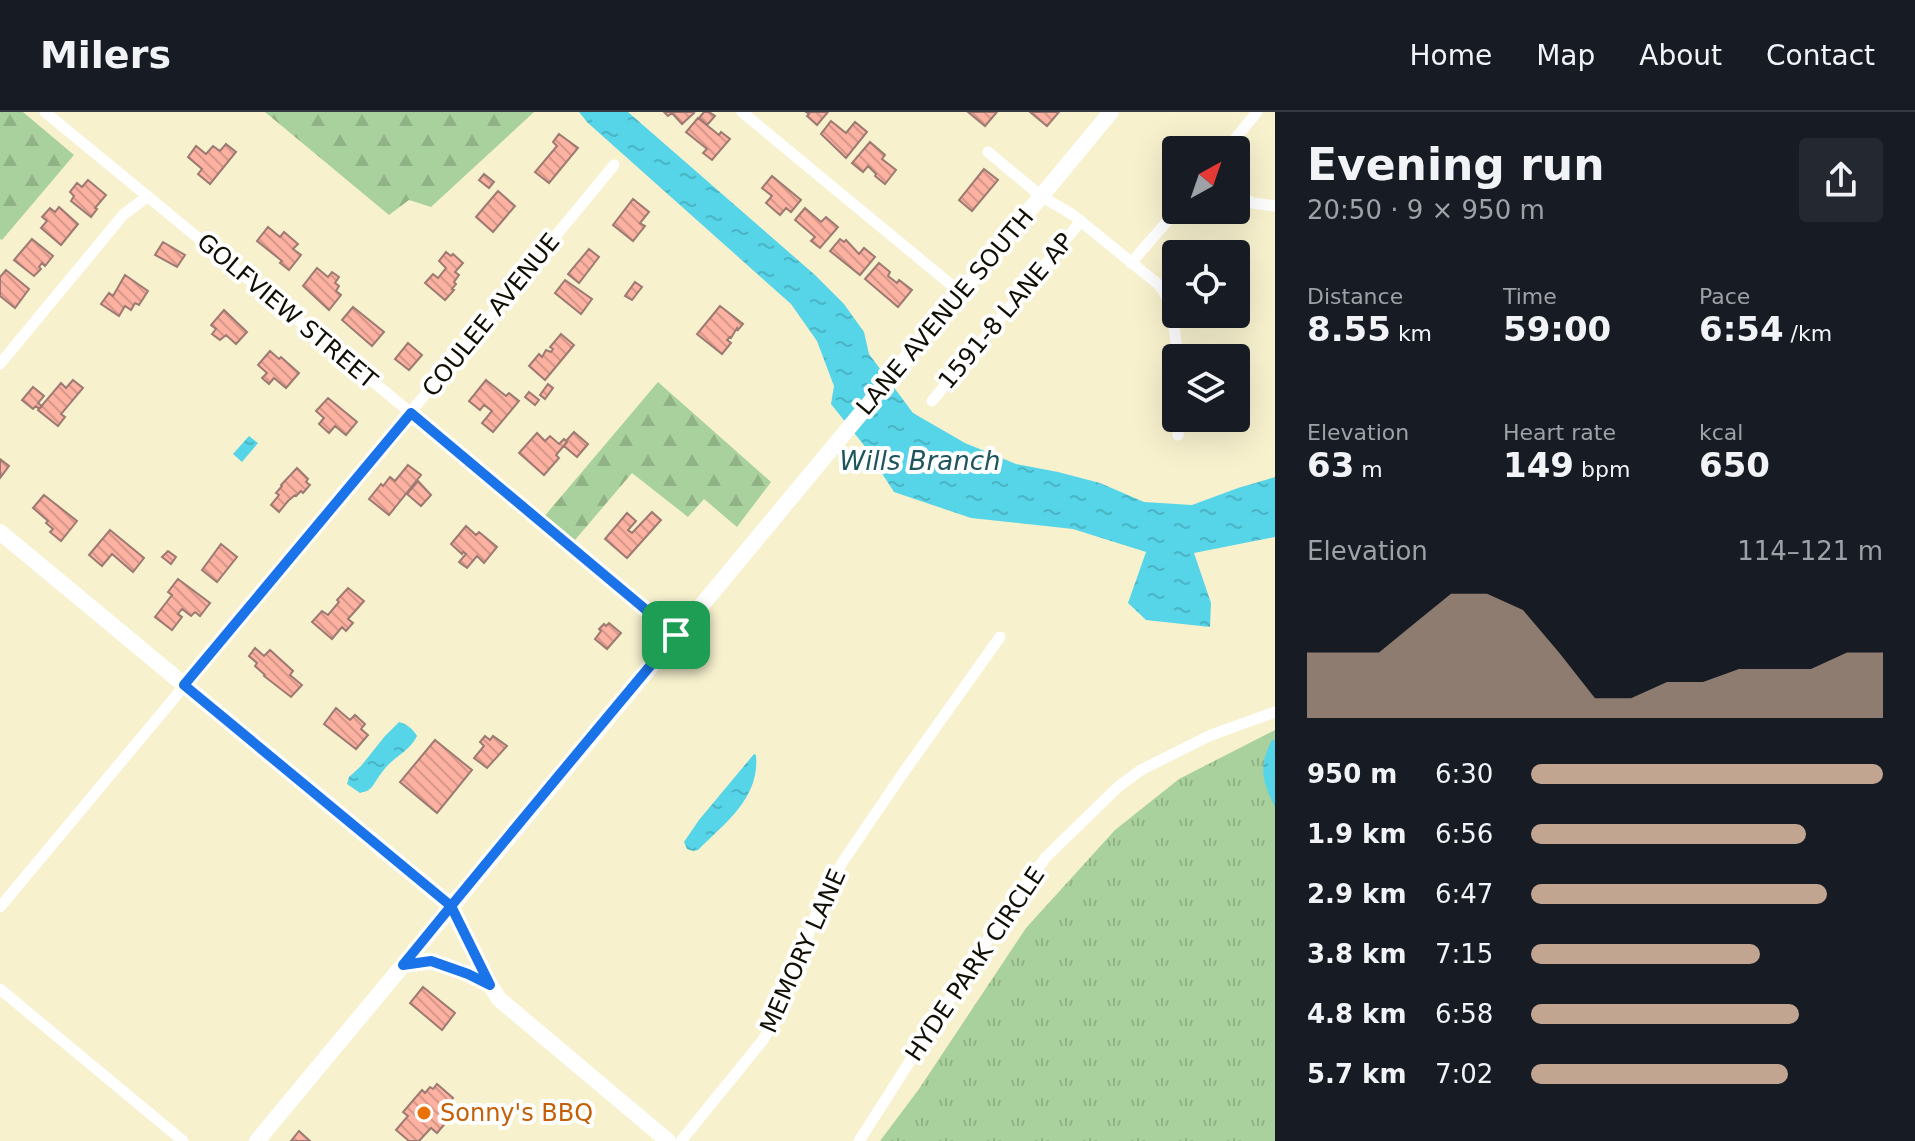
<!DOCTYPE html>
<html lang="en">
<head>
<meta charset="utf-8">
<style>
	:root { --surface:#171b24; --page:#242831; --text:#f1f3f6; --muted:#9ea1a6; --line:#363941; --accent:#c2a591 }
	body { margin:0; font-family:"DejaVu Sans",sans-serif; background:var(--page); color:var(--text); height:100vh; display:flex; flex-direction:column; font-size:30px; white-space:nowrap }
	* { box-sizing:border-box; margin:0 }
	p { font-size:26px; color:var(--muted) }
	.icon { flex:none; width:44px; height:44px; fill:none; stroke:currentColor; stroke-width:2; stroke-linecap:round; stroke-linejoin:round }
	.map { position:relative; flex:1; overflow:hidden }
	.side { display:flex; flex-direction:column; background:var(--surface); width:640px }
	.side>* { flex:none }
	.needle { width:52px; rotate:40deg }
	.controls { position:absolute; left:1162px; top:24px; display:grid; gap:16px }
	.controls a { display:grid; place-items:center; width:88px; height:88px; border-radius:8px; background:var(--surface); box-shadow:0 8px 32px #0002; font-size:40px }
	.pin { position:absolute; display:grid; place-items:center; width:68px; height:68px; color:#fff; margin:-34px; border-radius:16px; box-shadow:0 4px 12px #0006 }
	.round { display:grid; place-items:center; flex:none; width:84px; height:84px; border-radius:8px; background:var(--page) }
	.summary { display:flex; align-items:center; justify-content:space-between; height:136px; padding:0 32px }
	h1 { font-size:44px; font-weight:800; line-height:60px }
	.metrics { display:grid; grid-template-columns:repeat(3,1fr); gap:12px; height:136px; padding:8px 32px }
	.metrics div { display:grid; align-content:center }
	.metrics b { font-size:34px; font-weight:800 }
	.metrics small { font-size:22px; font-weight:400 }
	.metrics p { font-size:22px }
	.chart { height:224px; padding:16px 32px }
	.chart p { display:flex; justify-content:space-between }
	.chart svg { width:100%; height:144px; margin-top:8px; fill:var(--accent); opacity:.7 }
	ul { padding:0 32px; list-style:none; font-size:26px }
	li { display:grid; grid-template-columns:128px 96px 1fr; align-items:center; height:60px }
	li i { height:20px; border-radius:10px; background:var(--accent) }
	header { display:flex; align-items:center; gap:48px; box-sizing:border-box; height:112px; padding:0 40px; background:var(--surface); border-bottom:2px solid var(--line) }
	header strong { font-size:38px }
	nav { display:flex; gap:44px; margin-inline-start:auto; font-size:28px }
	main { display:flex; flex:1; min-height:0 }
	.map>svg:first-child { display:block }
</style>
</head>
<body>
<header>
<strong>Milers</strong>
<nav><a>Home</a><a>Map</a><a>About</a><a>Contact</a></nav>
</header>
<main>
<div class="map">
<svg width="1275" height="1029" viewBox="0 0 1275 1029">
	<defs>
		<pattern id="grass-tufts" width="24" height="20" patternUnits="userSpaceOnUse" patternTransform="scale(2)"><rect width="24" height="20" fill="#a9d19d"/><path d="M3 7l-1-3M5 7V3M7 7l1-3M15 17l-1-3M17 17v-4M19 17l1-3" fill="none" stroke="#90b286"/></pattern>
		<pattern id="forest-firs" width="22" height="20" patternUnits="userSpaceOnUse" patternTransform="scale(2)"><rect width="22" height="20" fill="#a9d19d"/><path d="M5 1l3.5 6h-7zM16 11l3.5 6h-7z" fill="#90b286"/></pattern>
		<pattern id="water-ripples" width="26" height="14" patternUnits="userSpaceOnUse" patternTransform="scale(2)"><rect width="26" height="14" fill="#56d4e8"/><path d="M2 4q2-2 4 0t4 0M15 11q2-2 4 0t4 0" fill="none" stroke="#4ab5c5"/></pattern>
		<pattern id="building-back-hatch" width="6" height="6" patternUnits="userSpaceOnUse" patternTransform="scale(2)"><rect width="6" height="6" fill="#fcb1a1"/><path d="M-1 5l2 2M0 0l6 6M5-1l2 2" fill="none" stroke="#d79789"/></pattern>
	</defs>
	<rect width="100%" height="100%" fill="#f7f1ce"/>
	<path fill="url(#grass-tufts)" d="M1275,618V1029H880L919,977L1026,816L1115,718L1179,667Z"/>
	<path fill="url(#forest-firs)" d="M0,0H23L74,43L2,128L0,127Z
		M265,0H534L431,95L409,88L389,103Z
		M658,270L771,370L737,415L704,387L688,405L632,361L575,428L543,406Z"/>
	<path fill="url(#water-ripples)" d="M579,0H628L815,163L844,192L864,220L869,242L913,301L965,331L1016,352L1058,360L1100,371L1144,390L1192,393L1238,376L1275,365V425L1194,441L1211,491L1210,515L1146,508L1128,491L1146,440L1073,417L971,406L894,380L863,332L831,292L834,274L817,229L791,192L588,11Z
		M249,324L258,331L242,350L233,342Z
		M399,610C407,612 413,617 417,624C410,638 398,643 388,653C381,660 377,668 372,675C367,680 366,679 360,681L347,672L349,665L361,654L385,624Z
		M1272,628H1275V695C1262,669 1258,654 1272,628Z
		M754,642L756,643C760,686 726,710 698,738L693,739L687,737L684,730L699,708Z"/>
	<path fill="url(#building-back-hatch)" stroke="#9d7a72" stroke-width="2" d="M664,0H692L694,1L682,12L672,1L668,4Z
		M704,0H709L715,4L707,13L699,6Z
		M806,0H828L817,13L807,4L809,2Z
		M968,0H997L985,14Z
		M1030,0H1059L1047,14Z
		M698,6L719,23L721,20L730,27L712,48L703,41L707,37L686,20Z
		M831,9L846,21L855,10L867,20L846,46L821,22Z
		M559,22L578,36L549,71L535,60L557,34L553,30Z
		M870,30L885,43L882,47L896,58L885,72L875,64L876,62L868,54L863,60L852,51Z
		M226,32L236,40L210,72L198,62L202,57L188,45L196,34L206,42L213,34L220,39Z
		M984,57L998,68L972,99L959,88Z
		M484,62L494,70L489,76L479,68Z
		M772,64L801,88L791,100L786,96L780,103L766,91L772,84L762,76Z
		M88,68L106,83L95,96L97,97L91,105L71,89L74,84L70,80L77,71L82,75Z
		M498,79L515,94L493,120L476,105Z
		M633,87L649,100L640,111L645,114L633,129L613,113Z
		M59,95L78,112L61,133L41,116L47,109L42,105L50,96L55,100Z
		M805,96L821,110L826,105L838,115L820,136L811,129L815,125L795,108Z
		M268,115L280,125L284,120L298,132L293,137L301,143L289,158L280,151L282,149L257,129Z
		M32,127L53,144L45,154L42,151L39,155L41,157L34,164L14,148Z
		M840,127L844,130L846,128L859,142L864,136L875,145L860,163L830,139Z
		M163,130L185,143L177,155L155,143Z
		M589,137L599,145L579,171L568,162Z
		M446,140L451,144L453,142L463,151L455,160L459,163L454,170L456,172L452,177L454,178L445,188L425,171L433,162L438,166L446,156L439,149Z
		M879,151L890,160L888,164L897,171L899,168L912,178L898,195L865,167Z
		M317,156L328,165L332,160L339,165L335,171L339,174L336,179L341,183L329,198L303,174Z
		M6,158L29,177L15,196L0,184V165Z
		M125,163L148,179L139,193L135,191L131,198L125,194L119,204L101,192L109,181L113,184Z
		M565,168L592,187L581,202L555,181Z
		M635,170L642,175L632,188L625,184Z
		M720,194L743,212L738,218L737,216L731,226L730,225L727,228L731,231L722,242L697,222Z
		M353,195L384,220L372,234L342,208Z
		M224,198L247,220L236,232L226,223L220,228L212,222L216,217L211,213Z
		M561,222L574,233L545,268L529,254L539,242L542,245L546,238L551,240L553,237L550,235Z
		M408,231L422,243L409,258L395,247Z
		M270,239L279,247L281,245L299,261L286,276L274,266L269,272L262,266L267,261L258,253Z
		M73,268L83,276L61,302L65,305L58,314L38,298L61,271L66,276Z
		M486,268L506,284L509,281L519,289L493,320L482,311L492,299L484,293L480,298L469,289Z
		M548,272L553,276L545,287L540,283Z
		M33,275L44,284L38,291L42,294L39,297L36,294L33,297L22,288Z
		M529,280L539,288L535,293L525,285Z
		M328,286L357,310L346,323L335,314L329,321L319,312L324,306L316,299Z
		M574,320L588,332L577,345L564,334L567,330L566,329Z
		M537,321L545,329L550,324L559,332L564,327L567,330L556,343L559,346L544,363L519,341Z
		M0,347L9,354L0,366Z
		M408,353L421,363L389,403L369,387L381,372L383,374L390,365L395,369Z
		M297,356L308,367L306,370L310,373L303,381L301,379L296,384L295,383L288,389L279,400L271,393L279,383L276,381L282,374L281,373Z
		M418,369L431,383L421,394L407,382Z
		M44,383L77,409L61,429L50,420L53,417L46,411L48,409L33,396Z
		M652,400L661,408L627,446L605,427L627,401L636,409L628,418L632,421Z
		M466,414L476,423L479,420L497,435L484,451L477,444L467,456L459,450L466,442L463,440L462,442L451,432Z
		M110,418L144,446L133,460L112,442L102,454L89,443Z
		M221,432L237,445L217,470L202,458Z
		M168,439L176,445L171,452L162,445Z
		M178,467L210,491L200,504L195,500L191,504L182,497L178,502L182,505L172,518L155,505L172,483L168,480Z
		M348,476L364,489L348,507L353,511L346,519L342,515L332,527L312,510L322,499L328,503L339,490L337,488Z
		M609,511L621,521L607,537L595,527L601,519L599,517L604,512L606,514Z
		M255,536L264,544L270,538L293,559L290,563L302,573L291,585L264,564L265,563L255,554L257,551L249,544Z
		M336,596L350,608L355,603L365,612L361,617L368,623L356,637L324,612Z
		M485,624L490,628L493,624L507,634L487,656L474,646L484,634L480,630Z
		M435,628L472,658L437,701L400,670Z
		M423,875L455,901L442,918L410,891Z
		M437,972L453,986L441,1002L448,1008L437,1021L431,1016L419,1029H409L396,1018L408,1004L403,1000L422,978L425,981L430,975L433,977Z
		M299,1019L310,1029H291Z"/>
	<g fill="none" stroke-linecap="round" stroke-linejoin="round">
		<path stroke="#fff" stroke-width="11" d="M45,0L411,301L676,523
			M742,0L961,181
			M1226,38L1257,0
			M988,40L1041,84L1073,103L1158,172C1175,191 1174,222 1178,246
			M1236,82L1253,91L1275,94
			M1131,151L1177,98
			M0,252L123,103L148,84
			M932,289L1081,109
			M1178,323L1180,306
			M0,795L280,459L614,53
			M0,877L183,1029
			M681,1029L763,928L779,900L824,781L844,748L901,664L1000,525
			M859,1029L999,810L1046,745L1119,674L1141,658L1211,623L1275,600"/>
		<path stroke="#fff" stroke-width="16" d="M0,420L451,794L490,873L499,887L668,1029
			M403,853L431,849L468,862L490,873
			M257,1029L1111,0"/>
	</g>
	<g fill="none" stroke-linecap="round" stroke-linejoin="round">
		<defs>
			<path id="route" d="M676,523L411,301L184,573L451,794L490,873L468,862L431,849L403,853C493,742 584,633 676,523"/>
		</defs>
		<use href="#route" stroke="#fff" stroke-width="16"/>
		<use href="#route" stroke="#1a73e8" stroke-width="10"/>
	</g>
	<circle fill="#e8710a" stroke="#fff" stroke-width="3" cx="424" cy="1001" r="8"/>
	<g text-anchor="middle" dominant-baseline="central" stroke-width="8" stroke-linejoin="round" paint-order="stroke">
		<g font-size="24" fill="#110e04" stroke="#fff">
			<text transform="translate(287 199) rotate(40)">GOLFVIEW STREET</text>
			<text transform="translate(1006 199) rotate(-50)">1591-8 LANE AP</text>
			<text transform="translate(945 200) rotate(-50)">LANE AVENUE SOUTH</text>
			<text transform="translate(491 203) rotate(-51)">COULEE AVENUE</text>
			<text transform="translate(803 839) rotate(-66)">MEMORY LANE</text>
			<text transform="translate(975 852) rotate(-56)">HYDE PARK CIRCLE</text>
		</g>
		<g font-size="24" fill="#c56008" stroke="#fff" text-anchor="start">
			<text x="440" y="1001">Sonny's BBQ</text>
		</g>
		<g font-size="26" font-style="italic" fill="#1e545c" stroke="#fff">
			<text x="920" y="349">Wills Branch</text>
		</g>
	</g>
</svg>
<div class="controls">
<a><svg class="needle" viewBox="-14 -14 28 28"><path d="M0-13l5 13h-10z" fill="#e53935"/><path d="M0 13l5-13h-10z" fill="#9ea1a6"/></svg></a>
<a><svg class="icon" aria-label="locate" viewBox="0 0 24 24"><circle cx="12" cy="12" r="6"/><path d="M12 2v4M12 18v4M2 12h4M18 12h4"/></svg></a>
<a><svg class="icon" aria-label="layers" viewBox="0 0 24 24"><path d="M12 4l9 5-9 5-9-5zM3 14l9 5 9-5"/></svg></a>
</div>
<div class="pin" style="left:676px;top:523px;background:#1e9e55"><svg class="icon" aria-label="arrive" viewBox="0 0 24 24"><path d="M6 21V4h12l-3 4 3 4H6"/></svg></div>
</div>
<section class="side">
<div class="summary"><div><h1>Evening run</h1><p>20:50 · 9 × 950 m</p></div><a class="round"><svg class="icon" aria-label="share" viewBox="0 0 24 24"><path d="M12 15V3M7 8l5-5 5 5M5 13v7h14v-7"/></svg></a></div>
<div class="metrics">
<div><p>Distance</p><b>8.55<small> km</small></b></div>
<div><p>Time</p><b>59:00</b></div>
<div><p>Pace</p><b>6:54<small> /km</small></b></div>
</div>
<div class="metrics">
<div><p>Elevation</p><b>63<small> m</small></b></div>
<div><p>Heart rate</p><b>149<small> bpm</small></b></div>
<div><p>kcal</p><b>650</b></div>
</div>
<div class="chart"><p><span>Elevation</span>114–121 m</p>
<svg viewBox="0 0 160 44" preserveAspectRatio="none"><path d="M0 44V24L10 24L20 24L30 15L40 6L50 6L60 11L70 24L80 38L90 38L100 33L110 33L120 29L130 29L140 29L150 24L160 24V44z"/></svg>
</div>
<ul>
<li><b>950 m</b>6:30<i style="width:100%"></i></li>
<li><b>1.9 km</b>6:56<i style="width:78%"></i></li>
<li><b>2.9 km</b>6:47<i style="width:84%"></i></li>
<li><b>3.8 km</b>7:15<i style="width:65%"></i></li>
<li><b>4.8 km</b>6:58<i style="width:76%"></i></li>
<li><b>5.7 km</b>7:02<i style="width:73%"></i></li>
</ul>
</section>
</main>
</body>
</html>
